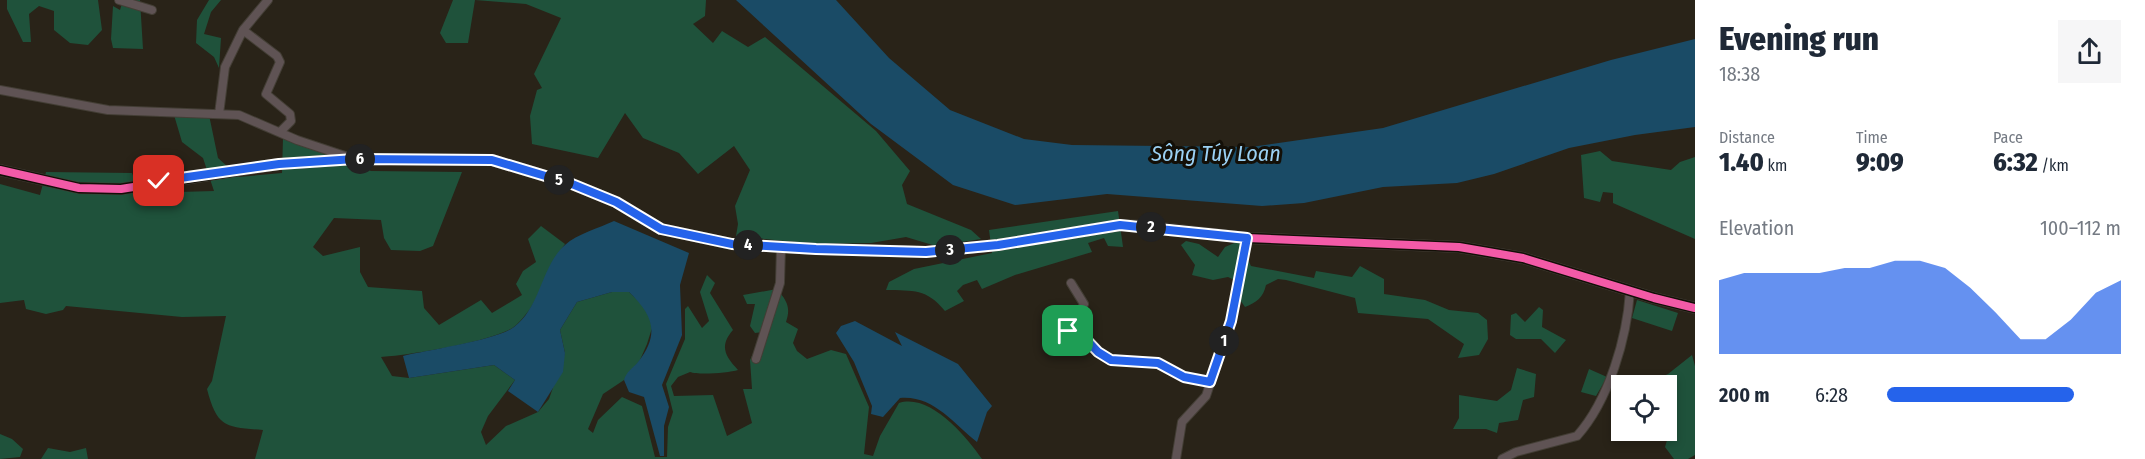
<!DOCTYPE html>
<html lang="en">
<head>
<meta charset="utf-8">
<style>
	:root { --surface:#fff; --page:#f6f6f7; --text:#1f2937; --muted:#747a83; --accent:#2563eb }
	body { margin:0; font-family:"Fira Sans Condensed",sans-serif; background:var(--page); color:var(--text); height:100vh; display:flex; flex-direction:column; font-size:22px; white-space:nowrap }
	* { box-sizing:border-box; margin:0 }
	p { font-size:20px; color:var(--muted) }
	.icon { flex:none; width:33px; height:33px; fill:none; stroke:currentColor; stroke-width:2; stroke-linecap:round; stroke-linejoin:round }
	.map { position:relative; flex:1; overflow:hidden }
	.side { display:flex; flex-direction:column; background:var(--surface); width:450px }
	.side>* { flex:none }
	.tools { position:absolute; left:1611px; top:375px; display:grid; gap:12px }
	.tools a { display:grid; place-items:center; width:66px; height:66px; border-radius:0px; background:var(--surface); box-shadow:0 3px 9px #0003; font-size:30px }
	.pin { position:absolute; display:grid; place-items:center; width:51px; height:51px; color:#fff; margin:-26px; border-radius:12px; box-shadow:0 3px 9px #0006 }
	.km { position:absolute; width:30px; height:30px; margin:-15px; border-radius:50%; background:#222; color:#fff; font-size:16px; line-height:30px; text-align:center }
	.round { display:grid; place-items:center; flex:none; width:63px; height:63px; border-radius:0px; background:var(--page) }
	.summary { display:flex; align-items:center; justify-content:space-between; height:102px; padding:0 24px }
	h1 { font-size:33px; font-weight:800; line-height:45px }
	.figures { display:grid; grid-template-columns:repeat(3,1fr); gap:9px; height:102px; padding:6px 24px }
	.figures div { display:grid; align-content:center }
	.figures b { font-size:26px; font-weight:800 }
	.figures small { font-size:16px; font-weight:400 }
	.figures p { font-size:16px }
	.chart { height:168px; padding:12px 24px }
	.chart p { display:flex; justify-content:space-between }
	.chart svg { width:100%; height:108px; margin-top:6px; fill:var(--accent); opacity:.7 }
	ul { padding:0 24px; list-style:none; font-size:20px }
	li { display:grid; grid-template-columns:96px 72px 1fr; align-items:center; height:45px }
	li i { height:15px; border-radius:8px; background:var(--accent) }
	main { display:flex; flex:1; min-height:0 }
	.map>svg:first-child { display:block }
</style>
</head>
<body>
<main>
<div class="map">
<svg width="1695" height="459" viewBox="0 0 1695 459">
	<rect width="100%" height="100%" fill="#292318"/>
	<path fill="#1f523b" d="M7,0H98L102,30L88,45L70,43L54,30V11L39,6L29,14L31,42H23L7,9Z
		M123,0H140L143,49L113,48L111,39L113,6L120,10Z
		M209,0H221L211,12L204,34L221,38L219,68L214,57L196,43L197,20Z
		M453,0H706L705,16L693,24L713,43L722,31L748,47L765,37L876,131L910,171L902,185L907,204L971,230L981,239L936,246L906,237L871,243L814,244L736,236L738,224L735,206L750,170L734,146L698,174L679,153L643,138L625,113L598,158L532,144L530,116L537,90L542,88L534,74L561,18L526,4L475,0L468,43H446L440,33Z
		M174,115H209L218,158L239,177L282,173L283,138L371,171L462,172L433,246L420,251L391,250L384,238L381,220L334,218L313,247L323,256L360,247V272L368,287L422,291L424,308L439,325L481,300L492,313L522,295L516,284L523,271L536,262L528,239L541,226L565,244C550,264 543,288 530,309C526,314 520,322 515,326C498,341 405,356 381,357L392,376L409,378L494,365L515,380L488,416L481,432L486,445L506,426L538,412L549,399L565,353L560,330L577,302L612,292H629L648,310L652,328L647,344L640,360L624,380L603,394L588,429L593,433L598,420L622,397L642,406L655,457H667L668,427L673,412L666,384L685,339V309L688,306L702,328L709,321L700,292L707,275L715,283L710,293L733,330C719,346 725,356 738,370C729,373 698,375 690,372L678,377L671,386L674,396L713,395L727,436L752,423L743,389H752L750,360L763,332L755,333L750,326L755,304H747L743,295L777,289C787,301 791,307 786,322L798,329L793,343L797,351L807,359L831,350L846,354L869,407L864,454L873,456L880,436L899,403C930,393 966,436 982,459H255L263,430C226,427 217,428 207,389L212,381L226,316L182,317L66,306L63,310L46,314L26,309L24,300L0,303V184L40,195L46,172L132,173L141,197L179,192L214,191L203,158L182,142Z
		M1600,151L1612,161L1671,170L1680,162L1695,157V239L1613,203V193L1603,192L1600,202L1584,198L1581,155Z
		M1118,211L1123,247L1108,246L1104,238L1088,243L1092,252L1015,275L982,289L977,280L963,285L957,291L964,301L945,311C926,288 914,291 886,290L889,282L914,269L992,253L989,230Z
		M1186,241L1199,244L1218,257L1225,247L1239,241L1251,266L1314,278L1316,271L1352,277L1360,266L1384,279V294L1425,300L1449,310L1478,313L1487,320L1488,339L1479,355L1458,358L1464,344L1428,319L1358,313L1355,298L1286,280L1278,279L1266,285C1263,298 1257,302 1245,307L1238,297L1241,283L1228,277L1213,280L1192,275L1195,265L1181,245Z
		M1637,300L1678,313L1672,331L1632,318Z
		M1539,307L1543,310L1542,327L1566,340L1555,353L1541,339H1516L1510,335L1511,315L1516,313L1525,322Z
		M1692,355L1695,366V455L1688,459H1674L1665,447L1671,427L1666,386L1660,385L1657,379L1668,374Z
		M1517,368L1536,374L1534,397L1523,400L1518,420L1499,423L1497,433L1486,429H1453L1459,418V395L1497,401L1511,390Z
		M1589,369L1607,377L1596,396L1581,392Z
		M0,434L12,439L23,449L20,457L0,459Z
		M48,448L70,452L86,448L88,459H41Z"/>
	<path fill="#1a4b66" d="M736,0H836L889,58L950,110L1024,139L1072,145L1251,147L1383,128L1611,60L1695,39V127L1635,135L1569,148L1494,174L1457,183L1383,187L1304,203L1262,206L1107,194L1015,205L953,185L871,124Z
		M614,221L689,253L680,285L682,335L662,385L669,407L664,426V456H660L644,397L629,392L624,380C626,372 633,368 638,362C661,333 652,314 629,292H612L577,302L560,330L565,353L563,372L538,412L508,391L515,380L494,365L409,378L403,356C428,350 498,340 514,327C541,307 541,266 565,245C577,234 599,228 614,221Z
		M855,321L902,346L895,332L958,364L992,406L987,412L977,442C953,423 933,395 900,398L883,417L871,414L872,406L854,362L836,333L841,326Z"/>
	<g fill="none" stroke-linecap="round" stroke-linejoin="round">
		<defs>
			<path id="minor" d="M119,0L152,10
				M268,0L243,30L277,56L280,62L266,94L290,114L291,121L280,132
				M0,90L108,110L239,115L297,140L351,158
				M219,114L225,67L243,30
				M1071,283L1084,304L1081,310L1073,314L1068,331L1070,335L1083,336L1098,352L1111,360L1158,363L1184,377L1210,382
				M756,359L780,283L781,247
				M1176,459L1182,422L1206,396L1231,321L1247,238
				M1502,459L1516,452L1577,436C1609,400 1627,338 1630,291"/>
			<path id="tertiary" d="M0,170L79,188L121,189L279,164L355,159L492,160L572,184L616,202L661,229L732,244L816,249L926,252L998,245L1120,225L1143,226L1247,238L1459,247L1523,258L1654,298L1695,308"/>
		</defs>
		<use href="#minor" stroke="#433e35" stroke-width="10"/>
		<use href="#tertiary" stroke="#433e35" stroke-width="12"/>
		<use href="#minor" stroke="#5f5354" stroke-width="8"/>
		<use href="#tertiary" stroke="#5f5354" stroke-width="9"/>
		<defs>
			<path id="cycleway" d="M0,170L79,188L121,189L279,164L355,159L492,160L572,184L616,202L661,229L732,244L816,249L926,252L998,245L1120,225L1143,226L1247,238L1459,247L1523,258L1654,298L1695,308"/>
		</defs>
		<use href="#cycleway" stroke="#130f07" stroke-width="11"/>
		<use href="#cycleway" stroke="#f35aa7" stroke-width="8"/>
	</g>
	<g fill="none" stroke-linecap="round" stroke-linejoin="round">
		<defs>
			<path id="route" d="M159,181L279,164L355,159L492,160L572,184L616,202L661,229L732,244L816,249L926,252L998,245L1120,225L1247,238L1231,321L1210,382L1184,377L1158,363L1111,360L1098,352L1083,336L1070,335L1068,331"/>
		</defs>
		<use href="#route" stroke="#fff" stroke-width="12"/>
		<use href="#route" stroke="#2563eb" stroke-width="8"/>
	</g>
	<g text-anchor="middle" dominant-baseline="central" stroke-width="6" stroke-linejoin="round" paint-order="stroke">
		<g font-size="22" font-style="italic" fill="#9bd1f4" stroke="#130f07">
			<text x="1216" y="153">Sông Túy Loan</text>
		</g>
	</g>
</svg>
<div class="tools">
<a><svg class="icon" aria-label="locate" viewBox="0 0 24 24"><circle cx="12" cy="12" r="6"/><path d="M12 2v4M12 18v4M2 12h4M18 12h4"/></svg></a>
</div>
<div class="pin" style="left:1068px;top:331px;background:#1e9e55"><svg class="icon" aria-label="arrive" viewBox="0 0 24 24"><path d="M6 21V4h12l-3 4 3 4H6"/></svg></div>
<div class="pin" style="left:159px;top:181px;background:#d93025"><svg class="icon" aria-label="check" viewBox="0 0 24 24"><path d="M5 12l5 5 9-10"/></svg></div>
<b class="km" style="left:1224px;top:341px">1</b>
<b class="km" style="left:1151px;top:227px">2</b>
<b class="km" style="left:950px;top:250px">3</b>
<b class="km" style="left:748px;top:245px">4</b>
<b class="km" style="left:559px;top:180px">5</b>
<b class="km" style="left:360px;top:159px">6</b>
</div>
<section class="side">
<div class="summary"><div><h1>Evening run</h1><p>18:38</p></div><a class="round"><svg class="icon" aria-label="share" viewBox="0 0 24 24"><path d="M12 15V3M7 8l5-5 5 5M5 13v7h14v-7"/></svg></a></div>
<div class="figures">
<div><p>Distance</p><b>1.40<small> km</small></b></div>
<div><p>Time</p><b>9:09</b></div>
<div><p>Pace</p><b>6:32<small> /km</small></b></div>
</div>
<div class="chart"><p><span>Elevation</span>100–112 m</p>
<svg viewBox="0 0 160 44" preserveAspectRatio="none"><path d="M0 44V14L10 11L20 11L30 11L40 11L50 9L60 9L70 6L80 6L90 9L100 17L110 27L120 38L130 38L140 30L150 19L160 14V44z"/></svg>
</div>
<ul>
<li><b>200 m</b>6:28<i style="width:80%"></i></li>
</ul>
</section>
</main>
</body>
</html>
